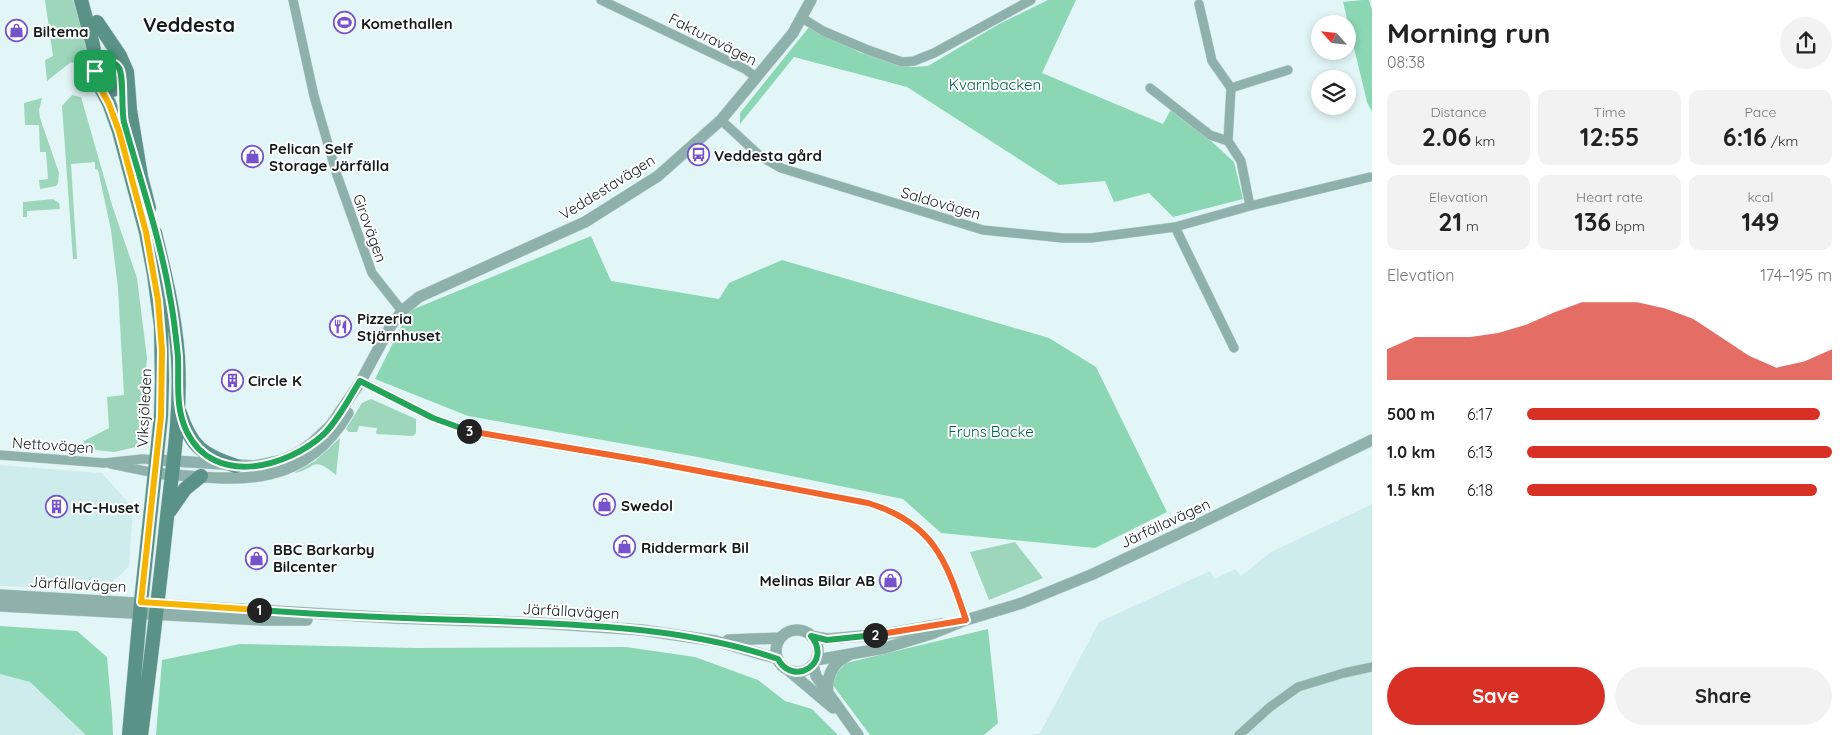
<!DOCTYPE html>
<html lang="en">
<head>
<meta charset="utf-8">
<style>
	:root { --surface:#fff; --page:#f2f2f2; --text:#222; --muted:#767676; --accent:#d93025 }
	body { margin:0; font-family:Quicksand,sans-serif; background:var(--page); color:var(--text); height:100vh; display:flex; flex-direction:column; font-size:19px; white-space:nowrap }
	* { box-sizing:border-box; margin:0 }
	p { font-size:16px; color:var(--muted) }
	.icon { flex:none; width:28px; height:28px; fill:none; stroke:currentColor; stroke-width:2; stroke-linecap:round; stroke-linejoin:round }
	.map { position:relative; flex:1; overflow:hidden }
	.sheet { display:flex; flex-direction:column; background:var(--surface); width:475px }
	.sheet>* { flex:none }
	.needle { width:32px; rotate:297deg }
	.buttons { position:absolute; left:1311px; top:15px; display:grid; gap:10px }
	.buttons a { display:grid; place-items:center; width:45px; height:45px; border-radius:50%; background:var(--surface); box-shadow:0 2px 8px #0003; font-size:25px }
	.pin { position:absolute; display:grid; place-items:center; width:42px; height:42px; color:#fff; margin:-21px; border-radius:10px; box-shadow:0 2px 8px #0006 }
	.km { position:absolute; width:25px; height:25px; margin:-12px; border-radius:50%; background:#222; color:#fff; font-size:14px; line-height:25px; text-align:center }
	.round { display:grid; place-items:center; flex:none; width:52px; height:52px; border-radius:26px; background:var(--page) }
	.summary { display:flex; align-items:center; justify-content:space-between; height:85px; padding:0 15px }
	h1 { font-size:28px; font-weight:700; line-height:38px }
	.stats { display:grid; grid-template-columns:repeat(3,1fr); gap:8px; height:85px; padding:5px 15px }
	.stats div { display:grid; align-content:center; border-radius:10px; background:var(--page); text-align:center }
	.stats b { font-size:25px; font-weight:700 }
	.stats small { font-size:14px; font-weight:400 }
	.stats p { font-size:14px }
	.chart { height:140px; padding:10px 15px }
	.chart p { display:flex; justify-content:space-between }
	.chart svg { width:100%; height:90px; margin-top:5px; fill:var(--accent); opacity:.7 }
	.cta { display:flex; gap:10px; margin-top:auto; padding:10px 15px }
	.cta a { flex:1; height:58px; border-radius:30px; background:var(--accent); color:#fff; font-size:20px; font-weight:700; line-height:58px; text-align:center }
	.cta a+a { background:var(--page); color:var(--text) }
	ul { padding:0 15px; list-style:none; font-size:16px }
	li { display:grid; grid-template-columns:80px 60px 1fr; align-items:center; height:38px }
	li i { height:12px; border-radius:6px; background:var(--accent) }
	main { display:flex; flex:1; min-height:0 }
	.map>svg:first-child { display:block }
</style>
</head>
<body>
<main>
<div class="map">
<svg width="1372" height="735" viewBox="0 0 1372 735">
	<rect width="100%" height="100%" fill="#e3f6f7"/>
	<path fill="#cfeced" d="M0,465L102,473L133,508L129,567L105,589L0,586Z
		M1372,504V735H1031L1040,733L1099,622L1210,571L1215,579L1235,569L1241,576L1271,552Z
		M0,674L30,682L86,735H0Z"/>
	<path fill="#9dd6ba" d="M45,0H73L86,42V48L79,64L71,62L47,81L45,60L53,56Z
		M72,95L81,97L112,205L137,278L147,358L142,428L136,447L114,452L85,449L84,441L109,428L107,397L124,395L118,289L111,230L98,170L95,169V162L71,164L77,259H73L62,106Z
		M42,98L39,110L40,118L59,173L58,183L56,186L40,189L39,180L48,179L46,152H40L39,125H25L24,103Z
		M53,199L59,203L60,209L27,211V217H23V202Z
		M371,399L416,419V433L413,436L376,434L377,428L359,426L357,432H349L346,429L362,403Z
		M340,438L336,475C310,454 317,470 294,473L315,461Z
		M1015,542L1043,578L989,600L970,552Z"/>
	<path fill="#8cd7b3" d="M1048,0H1076L1042,73L1163,124L1173,106L1234,162L1243,199L1173,217L1149,193L1114,202L1105,181L1059,185L907,87L794,57L740,124V113L809,27L861,53L912,67L928,66L999,24Z
		M1362,0H1369L1372,10V112L1367,102L1343,2Z
		M591,236L611,281L719,299L729,283L782,260L1049,338L1096,367L1167,512L1095,548L941,533L903,499L698,457L468,416L375,379L409,311Z
		M0,626L77,631L107,657L112,714L113,735H86L30,682L0,674Z
		M988,629L998,723L984,735H870L832,684L835,674L846,663Z
		M240,644L415,648L626,647L695,657L758,680L785,701L812,709L838,735H156L162,660Z"/>
	<g fill="none" stroke-linecap="round" stroke-linejoin="round">
		<defs>
			<path id="minor" d="M293,0L314,96L337,175L372,273L402,311
				M601,0L745,69L757,78
				M1199,4L1212,61L1231,88
				M802,18L823,31L868,50L902,62L914,61L934,53L1031,0
				M1150,88L1210,135L1228,141
				M721,120L760,156L781,168L983,230L1063,238H1091L1175,227L1250,206L1370,177
				M1228,141L1231,88L1288,70
				M1228,141L1241,161L1250,206
				M1175,227L1234,348
				M361,381L433,418L473,432L647,461L868,503C934,523 946,560 966,620
				M0,455L104,463L142,459L157,460
				M111,464L155,473
				M1239,735L1270,707L1298,687L1344,673L1372,667"/>
			<path id="tertiary" d="M157,460L255,466L282,460L298,453L312,443L331,425L361,381L390,327L402,311L419,297L585,222L658,176L721,120L793,33L811,0
				M155,473C234,480 302,492 348,413
				M0,595L394,618L540,623L642,630L716,641L778,659
				M0,606L262,620H307
				M776 651a21 21 0 1 1 42 0a21 21 0 1 1-42 0Z
				M811,636L827,639L885,634L942,624
				M728,640L780,638
				M816,660L885,648L934,633L966,620L1022,603L1093,574L1178,534L1372,440
				M813,665L816,676L858,735
				M788,670L833,708
				M828,694C826,677 832,663 849,655"/>
			<path id="secondary" d="M81,0L93,45L96,67V79L109,103L119,131L146,232L154,274L161,326L162,381L161,416L141,602L129,735
				M97,22L120,56L127,72L130,110L141,177L149,208
				M96,67C112,52 130,75 116,89L108,91L102,88
				M180,413C191,447 203,455 236,466
				M169,512L185,489L201,476
				M141,735C151,659 160,584 168,508C174,458 181,408 178,357C175,315 165,274 155,233"/>
		</defs>
		<use href="#minor" stroke="#c2d3d4" stroke-width="10"/>
		<use href="#tertiary" stroke="#c2d3d4" stroke-width="12"/>
		<use href="#secondary" stroke="#c2d3d4" stroke-width="15"/>
		<use href="#minor" stroke="#8eb2ab" stroke-width="9"/>
		<use href="#tertiary" stroke="#8eb2ab" stroke-width="11"/>
		<use href="#secondary" stroke="#5a9288" stroke-width="14"/>
	</g>
	<g fill="none" stroke-linecap="round" stroke-linejoin="round">
		<defs>
			<path id="split-1" d="M95,71L97,82L109,104L119,131L146,232L158,300L162,350L161,416L141,602L259,610"/>
			<path id="split-2" d="M259,610C338,616 418,619 497,621C591,625 688,628 778,659C794,688 833,662 811,636L827,640L875,635"/>
			<path id="split-3" d="M469,431L646,461L868,503C934,523 946,560 966,620L875,635"/>
			<path id="split-4" d="M95,71L100,64L109,62C113,63 117,64 119,68C124,75 121,110 124,122C140,180 160,237 170,297C174,317 176,337 178,357C179,383 175,408 187,432C214,487 287,468 324,434C339,419 349,398 360,381L433,418L469,431"/>
		</defs>
		<use href="#split-1" stroke="#fff" stroke-width="10"/>
		<use href="#split-2" stroke="#fff" stroke-width="10"/>
		<use href="#split-3" stroke="#fff" stroke-width="10"/>
		<use href="#split-4" stroke="#fff" stroke-width="10"/>
		<use href="#split-1" stroke="#f5b400" stroke-width="6"/>
		<use href="#split-2" stroke="#22a559" stroke-width="6"/>
		<use href="#split-3" stroke="#f0652b" stroke-width="6"/>
		<use href="#split-4" stroke="#22a559" stroke-width="6"/>
	</g>
	<defs>
		<symbol id="stadium-ring" viewBox="-11 -11 22 22"><circle r="9.5" fill="#fff" stroke="#7652cb" stroke-width="1.5"/><path d="M0-5a6.5 5 0 1 0 0 10a6.5 5 0 1 0 0-10ZM-3.5-1.8h7v3.6h-7Z" fill="#7652cb"/></symbol>
		<symbol id="shop-ring" viewBox="-11 -11 22 22"><circle r="9.5" fill="#fff" stroke="#7652cb" stroke-width="1.5"/><path d="M-5-2.5h2.3a2.7 3.5 0 0 1 5.4 0H5L5.5 6h-11ZM-1.5-2.5h3a1.5 2.3 0 0 0-3 0Z" fill="#7652cb"/></symbol>
		<symbol id="bus-ring" viewBox="-11 -11 22 22"><circle r="9.5" fill="#fff" stroke="#7652cb" stroke-width="1.5"/><path d="M-5-6H5V4H4V6H2V4H-2V6H-4V4H-5ZM-3.5-4V0h7V-4ZM-3.5 1.2v1.5H-2V1.2ZM2 1.2v1.5H3.5V1.2Z" fill="#7652cb"/></symbol>
		<symbol id="restaurant-ring" viewBox="-11 -11 22 22"><circle r="9.5" fill="#fff" stroke="#7652cb" stroke-width="1.5"/><path d="M-5-6h1v4h1v-4h1v4h1v-4h1v5L-1.5 .5V6h-2V.5L-5-1ZM5-6V6H3V1.5H1.5Q1.5-4 5-6Z" fill="#7652cb"/></symbol>
		<symbol id="building-ring" viewBox="-11 -11 22 22"><circle r="9.5" fill="#fff" stroke="#7652cb" stroke-width="1.5"/><path d="M-4-6H4V6H1V3H-1V6H-4ZM-2.5-4.3h1.7v1.8h-1.7ZM.8-4.3h1.7v1.8H.8ZM-2.5-1h1.7V.8h-1.7ZM.8-1h1.7V.8H.8Z" fill="#7652cb"/></symbol>
	</defs>
	<g fill-rule="evenodd">
		<use href="#stadium-ring" x="332" y="10" width="25" height="25"/>
		<use href="#shop-ring" x="4" y="18" width="25" height="25"/>
		<use href="#bus-ring" x="686" y="142" width="25" height="25"/>
		<use href="#shop-ring" x="240" y="144" width="25" height="25"/>
		<use href="#restaurant-ring" x="328" y="314" width="25" height="25"/>
		<use href="#building-ring" x="220" y="368" width="25" height="25"/>
		<use href="#shop-ring" x="592" y="492" width="25" height="25"/>
		<use href="#building-ring" x="44" y="494" width="25" height="25"/>
		<use href="#shop-ring" x="612" y="534" width="25" height="25"/>
		<use href="#shop-ring" x="244" y="546" width="25" height="25"/>
		<use href="#shop-ring" x="878" y="568" width="25" height="25"/>
	</g>
	<g text-anchor="middle" dominant-baseline="central" stroke-width="4" stroke-linejoin="round" paint-order="stroke">
		<g font-size="15" font-weight="bold" fill="#141b1b" stroke="#fff" text-anchor="start">
			<text x="361" y="23">Komethallen</text>
			<text x="33" y="31">Biltema</text>
			<text x="269" y="148">Pelican Self<tspan x="269" dy="17">Storage Järfälla</tspan></text>
			<text x="714" y="155">Veddesta gård</text>
			<text x="357" y="318">Pizzeria<tspan x="357" dy="17">Stjärnhuset</tspan></text>
			<text x="248" y="380">Circle K</text>
			<text x="621" y="505">Swedol</text>
			<text x="72" y="507">HC-Huset</text>
			<text x="641" y="547">Riddermark Bil</text>
			<text x="273" y="549">BBC Barkarby<tspan x="273" dy="17">Bilcenter</tspan></text>
			<text x="875" y="580" text-anchor="end">Melinas Bilar AB</text>
		</g>
		<g font-size="15" fill="#141b1b" stroke="#fff">
			<text transform="translate(713 39) rotate(27)">Fakturavägen</text>
			<text transform="translate(607 187) rotate(-32)">Veddestavägen</text>
			<text transform="translate(941 203) rotate(16)">Saldovägen</text>
			<text transform="translate(370 228) rotate(70)">Girovägen</text>
			<text transform="translate(144 408) rotate(-87)">Viksjöleden</text>
			<text transform="translate(53 445) rotate(4)">Nettovägen</text>
			<text transform="translate(1165 523) rotate(-25)">Järfällavägen</text>
			<text transform="translate(78 584) rotate(3)">Järfällavägen</text>
			<text transform="translate(571 611) rotate(3)">Järfällavägen</text>
		</g>
		<g font-size="15" fill="#006343" stroke="#fff">
			<text x="995" y="84">Kvarnbacken</text>
			<text x="991" y="431">Fruns Backe</text>
		</g>
		<g font-size="20" font-weight="bold" fill="#141b1b" stroke="#fff">
			<text x="189" y="24">Veddesta</text>
		</g>
	</g>
</svg>
<div class="buttons">
<a><svg class="needle" viewBox="-14 -14 28 28"><path d="M0-13l5 13h-10z" fill="#e53935"/><path d="M0 13l5-13h-10z" fill="#767676"/></svg></a>
<a><svg class="icon" aria-label="layers" viewBox="0 0 24 24"><path d="M12 4l9 5-9 5-9-5zM3 14l9 5 9-5"/></svg></a>
</div>
<div class="pin" style="left:95px;top:71px;background:#1e9e55"><svg class="icon" aria-label="arrive" viewBox="0 0 24 24"><path d="M6 21V4h12l-3 4 3 4H6"/></svg></div>
<b class="km" style="left:259px;top:610px">1</b>
<b class="km" style="left:875px;top:635px">2</b>
<b class="km" style="left:469px;top:431px">3</b>
</div>
<section class="sheet">
<div class="summary"><div><h1>Morning run</h1><p>08:38</p></div><a class="round"><svg class="icon" aria-label="share" viewBox="0 0 24 24"><path d="M12 15V3M7 8l5-5 5 5M5 13v7h14v-7"/></svg></a></div>
<div class="stats">
<div><p>Distance</p><b>2.06<small> km</small></b></div>
<div><p>Time</p><b>12:55</b></div>
<div><p>Pace</p><b>6:16<small> /km</small></b></div>
</div>
<div class="stats">
<div><p>Elevation</p><b>21<small> m</small></b></div>
<div><p>Heart rate</p><b>136<small> bpm</small></b></div>
<div><p>kcal</p><b>149</b></div>
</div>
<div class="chart"><p><span>Elevation</span>174–195 m</p>
<svg viewBox="0 0 160 44" preserveAspectRatio="none"><path d="M0 44V29L10 23L20 23L30 23L40 21L50 17L60 11L70 6L80 6L90 6L100 9L110 14L120 23L130 32L140 38L150 35L160 29V44z"/></svg>
</div>
<ul>
<li><b>500 m</b>6:17<i style="width:96%"></i></li>
<li><b>1.0 km</b>6:13<i style="width:100%"></i></li>
<li><b>1.5 km</b>6:18<i style="width:95%"></i></li>
</ul>
<div class="cta"><a>Save</a><a>Share</a></div>
</section>
</main>
</body>
</html>
